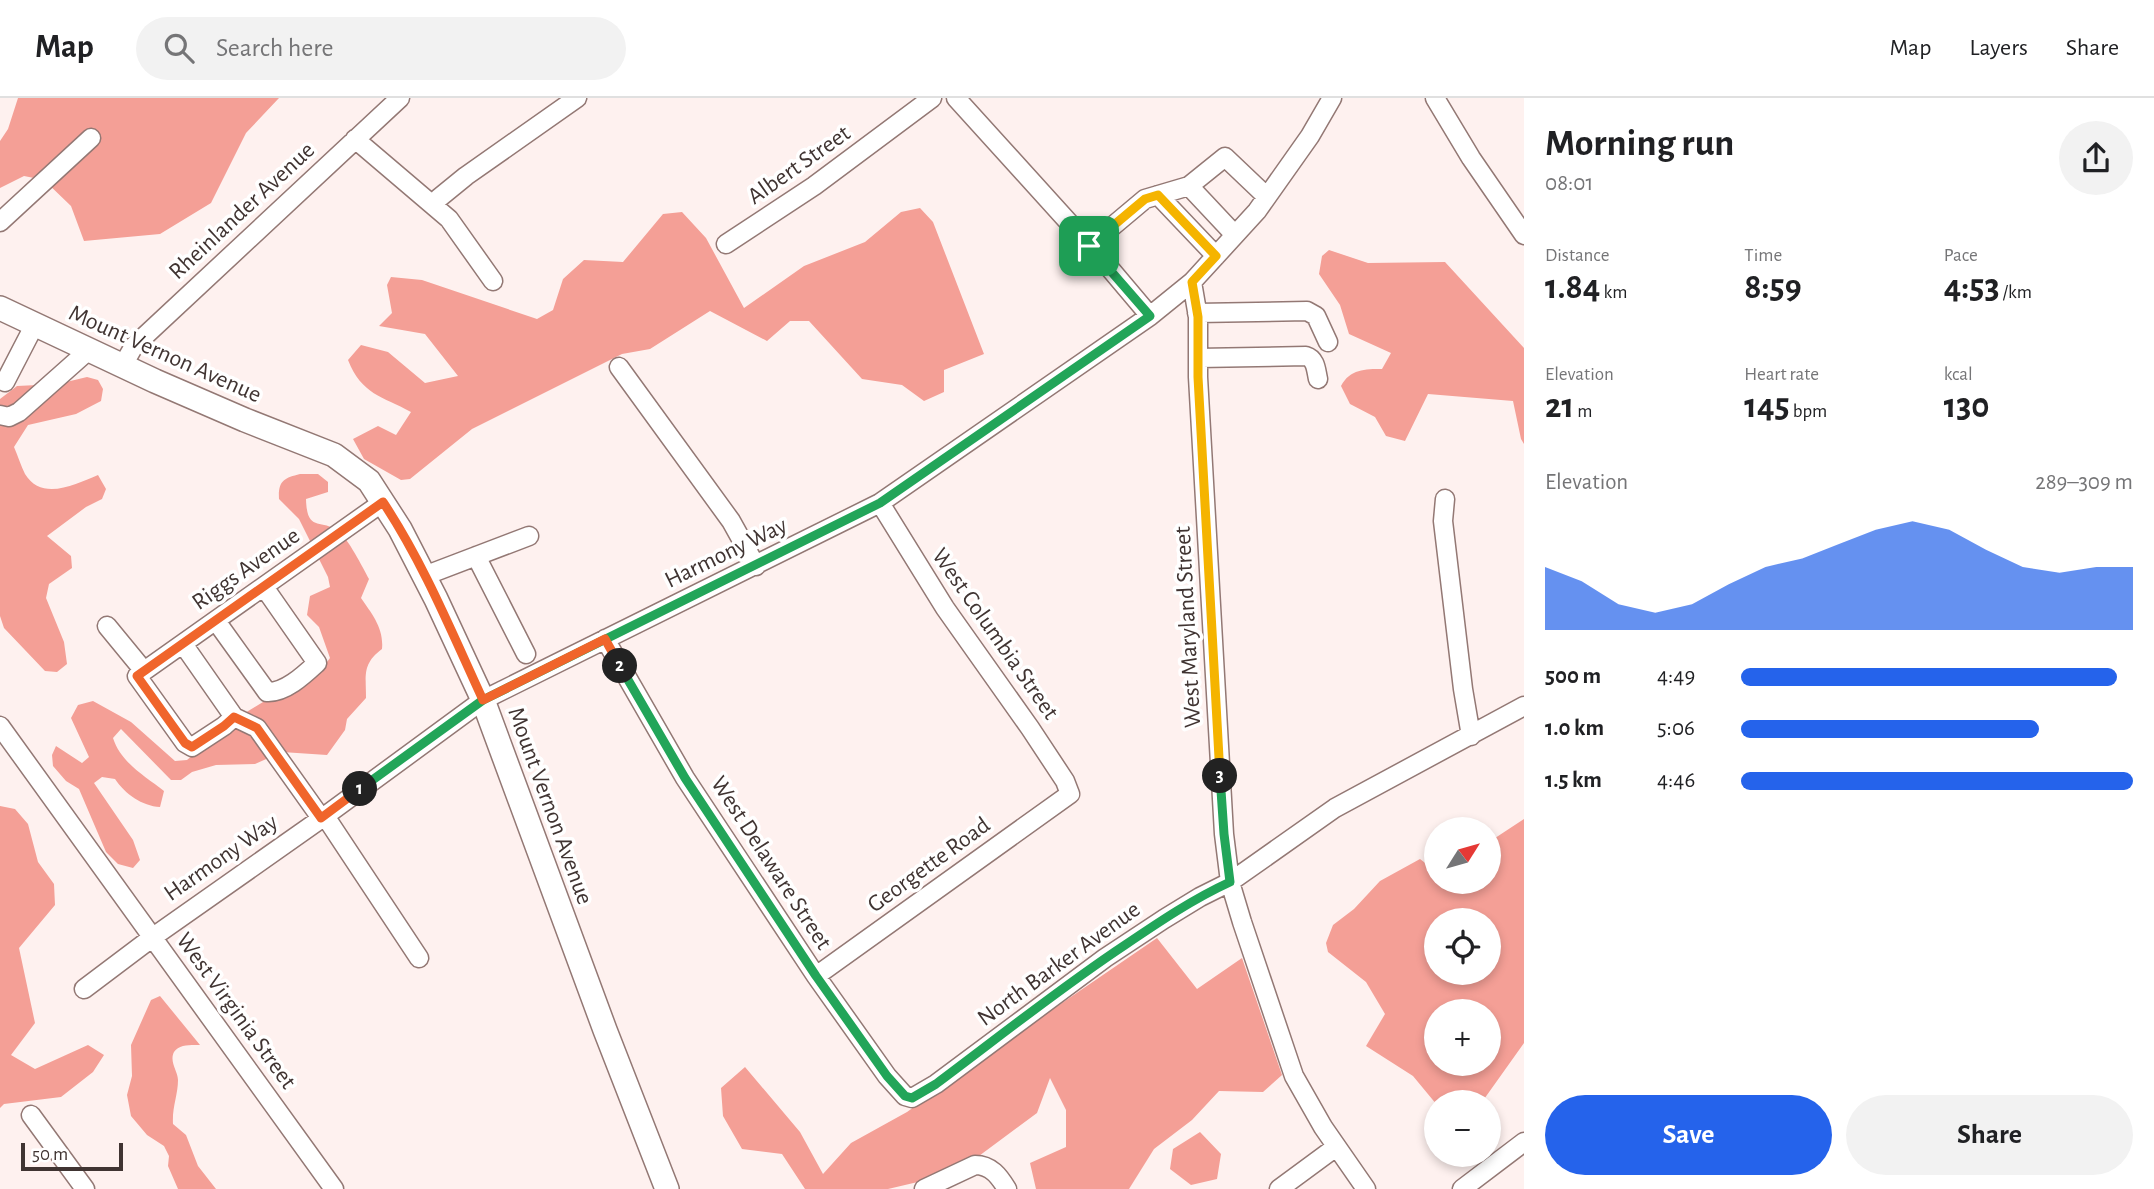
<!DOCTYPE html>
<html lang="en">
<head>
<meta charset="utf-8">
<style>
	:root { --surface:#fff; --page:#f2f2f2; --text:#202124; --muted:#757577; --line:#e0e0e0; --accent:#2563eb }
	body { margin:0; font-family:"Alegreya Sans",sans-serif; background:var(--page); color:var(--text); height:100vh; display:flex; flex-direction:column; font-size:26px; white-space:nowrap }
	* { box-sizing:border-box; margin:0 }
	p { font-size:23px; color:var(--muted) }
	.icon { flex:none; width:38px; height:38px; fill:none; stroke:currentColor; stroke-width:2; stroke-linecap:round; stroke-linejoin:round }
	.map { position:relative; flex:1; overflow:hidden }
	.sheet { display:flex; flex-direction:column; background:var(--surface); width:630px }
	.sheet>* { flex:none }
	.needle { width:46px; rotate:53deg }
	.fabs { position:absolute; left:1424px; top:719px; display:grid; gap:14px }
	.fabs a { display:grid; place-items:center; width:77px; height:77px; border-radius:50%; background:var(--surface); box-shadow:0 4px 10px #0003; font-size:35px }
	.scale { position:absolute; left:21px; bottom:18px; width:102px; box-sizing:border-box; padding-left:7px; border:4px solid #403432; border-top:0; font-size:19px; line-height:24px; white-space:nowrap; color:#403432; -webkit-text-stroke:5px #fff; paint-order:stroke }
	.pin { position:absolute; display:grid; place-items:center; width:60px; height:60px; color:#fff; margin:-30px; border-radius:14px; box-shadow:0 4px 10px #0006 }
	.km { position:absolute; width:35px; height:35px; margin:-18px; border-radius:50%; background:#222; color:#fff; font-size:19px; line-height:35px; text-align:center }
	.round { display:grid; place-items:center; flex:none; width:74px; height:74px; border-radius:37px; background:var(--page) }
	.head { display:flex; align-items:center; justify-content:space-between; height:119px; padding:0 21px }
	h1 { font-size:38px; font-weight:700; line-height:52px }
	.stats { display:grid; grid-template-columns:repeat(3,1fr); gap:10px; height:119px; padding:7px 21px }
	.stats div { display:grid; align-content:center }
	.stats b { font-size:35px; font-weight:700 }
	.stats small { font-size:19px; font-weight:400 }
	.stats p { font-size:19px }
	.chart { height:196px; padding:14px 21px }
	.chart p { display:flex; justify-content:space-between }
	.chart svg { width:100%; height:126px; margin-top:7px; fill:var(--accent); opacity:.7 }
	.action { display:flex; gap:14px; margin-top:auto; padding:14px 21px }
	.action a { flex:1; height:80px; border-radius:42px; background:var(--accent); color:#fff; font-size:28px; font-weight:700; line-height:80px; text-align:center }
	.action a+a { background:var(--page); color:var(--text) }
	ul { padding:0 21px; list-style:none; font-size:23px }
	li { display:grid; grid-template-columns:112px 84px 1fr; align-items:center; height:52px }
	li i { height:18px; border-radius:9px; background:var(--accent) }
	header { display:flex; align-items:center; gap:42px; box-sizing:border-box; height:98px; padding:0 35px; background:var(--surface); border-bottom:2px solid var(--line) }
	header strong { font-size:33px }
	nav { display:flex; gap:38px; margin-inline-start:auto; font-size:24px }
	.search { width:490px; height:63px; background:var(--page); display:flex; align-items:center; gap:18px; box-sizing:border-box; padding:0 24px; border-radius:38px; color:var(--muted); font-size:26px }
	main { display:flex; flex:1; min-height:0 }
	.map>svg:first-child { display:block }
</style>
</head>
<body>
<header>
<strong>Map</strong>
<div class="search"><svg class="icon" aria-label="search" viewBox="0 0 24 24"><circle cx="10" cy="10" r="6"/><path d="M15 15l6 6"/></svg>Search here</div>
<nav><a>Map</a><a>Layers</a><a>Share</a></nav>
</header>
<main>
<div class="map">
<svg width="1524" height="1091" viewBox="0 0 1524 1091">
	<rect width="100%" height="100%" fill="#fef1ef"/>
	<path fill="#f49f96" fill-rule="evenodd" d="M18,0H279L246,35L211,105L160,136L84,143L71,108L44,82L24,78L0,90V43L8,31Z
		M920,110L933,124L984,256L944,272V294L924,303L902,287L862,281L809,223H790L767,243L710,213L650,251L622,256L472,331L410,381L401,382L364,361L353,341L378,328L396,337L411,314C382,298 362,297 348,262L361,247L388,254L425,285L458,278L425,236L379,228L392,215L387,187L391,179L422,182L537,221L553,212L563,181L584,162L623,164L663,116L682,114L706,140L744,210L804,168L865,144L901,114Z
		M1329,152L1368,165L1445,164L1524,250V346L1521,341L1513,303L1428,296L1405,343L1386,338L1375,319L1350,306L1341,288C1350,271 1365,271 1382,271L1391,255L1349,236L1340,207L1319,176L1322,158Z
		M87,279L98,282L103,291L101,303L76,316L28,327L14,349C18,358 21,368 25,376C42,404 76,386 98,377L106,391L102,401L86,409L47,438L71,458L72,470L49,486L46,500L64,544L67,566L57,574L45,573L4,530L0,518V301L17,288L58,286Z
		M300,376H318L328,384V394L306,401C307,435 320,420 338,433C348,440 363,470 369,481L361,500C372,516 384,530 382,551C362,566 366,577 366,600L347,621L345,632L327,657L282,654L255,666L216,667L192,674L181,682H171L121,631L113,640C121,665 145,678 164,693L160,709C142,708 125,696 115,681L102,679L94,685L133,742L140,762L133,770L118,766L106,754L79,691L66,683L53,668L52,657L56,648L82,665L89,659L71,620L78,607L93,603L131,624L175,663L187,662L240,618L268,601L314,581L330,560L319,529L307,517L310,498L330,489L328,479L299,421L279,401C278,383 284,380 300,376Z
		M0,708L15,711L28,726L38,764L54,786L55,807L19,850L35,925L11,957L35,971L88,947L104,957L93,974L61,999L4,1006L0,1010Z
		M1524,721V945L1482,1004H1437V1007L1413,978L1366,948L1385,916L1366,884L1328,854L1326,845L1333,827L1354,811L1380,783L1420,761L1437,774V784H1489V744ZM1437,822H1489V875H1437ZM1437,914H1489V966H1437Z
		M1157,840L1197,891L1242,860L1282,977L1263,994L1219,993L1192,1022L1154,1051L1129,1091H1036L1030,1065L1066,1049V1012L1050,980L1037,1015L956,1075L888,1091H805L782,1056L742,1051L723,1018L721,990L745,969L800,1034L823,1076L851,1045L907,1014L1005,944Z
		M160,898L200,947C192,947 179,946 174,954C169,964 178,973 178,982C178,997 172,1009 173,1026L186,1037L198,1068L216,1091H178L168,1068L169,1058L164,1048L147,1037L131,1018L127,997L132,978L131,947L151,902Z
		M1200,1034L1221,1056L1217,1081L1191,1087L1170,1071L1173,1051Z"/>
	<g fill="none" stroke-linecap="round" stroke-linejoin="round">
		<defs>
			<path id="minor" d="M956,0L1101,160L1150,218
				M1435,0L1471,60L1524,137
				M355,41L449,121L493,183
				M1158,97L1216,158
				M433,107L439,100L466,78L577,0
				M0,124L91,40
				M1235,137L1189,88L1225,59L1267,99
				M726,146L814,88L932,0
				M1089,148L1145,101L1189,88
				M1192,184L1198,219V279L1224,736L1230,784L1242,824L1294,978L1323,1029L1366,1091
				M1197,215L1307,213L1316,218L1328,244
				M1198,260L1306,258C1316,261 1316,272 1318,281
				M123,267L134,248L400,0
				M619,269L731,423L756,468
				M5,284L35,226
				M0,317L9,319L19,314L90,251
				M1445,401L1443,423L1463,591L1471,638
				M476,458L526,556
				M424,478L529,438
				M216,523L267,594C285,595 304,577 317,565L264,489
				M107,528L144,573
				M605,541L685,680L816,878L887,978L905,998L912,1000L936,986L1105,860L1164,821L1200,799L1230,784L1335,710L1524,608
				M183,546L234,619L224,628L192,649L185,645L137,578L383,404
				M234,619L257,630L321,720
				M0,628L334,1091
				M325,718L419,860
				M816,878L1070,696L1065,683L1030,630L945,510L880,405
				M84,891L153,839L325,718L483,602L880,405L1150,218L1192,184L1257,113L1310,38L1332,0
				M31,1017L85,1091
				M924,1091L975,1067C991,1067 999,1078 1007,1091
				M1279,1091L1336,1049
				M1462,1091L1524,1044"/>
			<path id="major" d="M0,210L155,283L245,322L334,357L369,383L400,431L436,501L483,602L605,932L667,1091"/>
		</defs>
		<use href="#minor" stroke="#937874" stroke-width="21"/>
		<use href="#major" stroke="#937874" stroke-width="26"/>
		<use href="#minor" stroke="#fff" stroke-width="18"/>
		<use href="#major" stroke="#fff" stroke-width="23"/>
	</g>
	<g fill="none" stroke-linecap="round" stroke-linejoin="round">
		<defs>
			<path id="split-1" d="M360,691L483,602L880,405L1150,218L1089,148"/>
			<path id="split-2" d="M360,691L321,720L257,630L234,619L224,628L192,649L185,645L137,578L383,404C424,466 452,535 483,602L605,541L620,568"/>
			<path id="split-3" d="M620,568L685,680L816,878L887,978L905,998L912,1000L936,986C999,939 1060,890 1125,847C1159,824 1193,801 1230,784L1224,736L1220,678"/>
			<path id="split-4" d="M1089,148L1145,101L1158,97L1216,158L1192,184L1198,219V279L1220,678"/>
		</defs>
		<use href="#split-1" stroke="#fff" stroke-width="14"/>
		<use href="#split-2" stroke="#fff" stroke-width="14"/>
		<use href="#split-3" stroke="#fff" stroke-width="14"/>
		<use href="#split-4" stroke="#fff" stroke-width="14"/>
		<use href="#split-1" stroke="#22a559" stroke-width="9"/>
		<use href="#split-2" stroke="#f0652b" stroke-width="9"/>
		<use href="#split-3" stroke="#22a559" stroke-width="9"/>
		<use href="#split-4" stroke="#f5b400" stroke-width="9"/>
	</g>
	<g text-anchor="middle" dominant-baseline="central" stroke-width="7" stroke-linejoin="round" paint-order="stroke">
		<g font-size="24" fill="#403432" stroke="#fff">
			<text transform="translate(799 67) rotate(-35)">Albert Street</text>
			<text transform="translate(242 113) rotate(-43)">Rheinlander Avenue</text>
			<text transform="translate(165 256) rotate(24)">Mount Vernon Avenue</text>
			<text transform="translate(726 455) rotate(-26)">Harmony Way</text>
			<text transform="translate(246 471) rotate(-35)">Riggs Avenue</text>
			<text transform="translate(1188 529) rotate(-93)">West Maryland Street</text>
			<text transform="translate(995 536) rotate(55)">West Columbia Street</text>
			<text transform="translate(550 708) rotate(70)">Mount Vernon Avenue</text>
			<text transform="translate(221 760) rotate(-35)">Harmony Way</text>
			<text transform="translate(771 765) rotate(57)">West Delaware Street</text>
			<text transform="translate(929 767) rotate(-36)">Georgette Road</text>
			<text transform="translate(1059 866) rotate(-36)">North Barker Avenue</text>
			<text transform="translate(236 913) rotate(54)">West Virginia Street</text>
		</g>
	</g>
</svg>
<div class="fabs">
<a><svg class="needle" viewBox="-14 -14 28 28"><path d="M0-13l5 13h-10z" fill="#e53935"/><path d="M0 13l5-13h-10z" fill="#757577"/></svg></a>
<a><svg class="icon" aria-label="locate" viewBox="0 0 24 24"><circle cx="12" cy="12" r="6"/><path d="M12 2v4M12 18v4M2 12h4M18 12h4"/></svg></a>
<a>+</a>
<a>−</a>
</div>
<div class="scale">50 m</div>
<div class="pin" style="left:1089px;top:148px;background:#1e9e55"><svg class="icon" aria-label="arrive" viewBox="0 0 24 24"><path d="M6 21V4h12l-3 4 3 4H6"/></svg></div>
<b class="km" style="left:360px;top:691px">1</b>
<b class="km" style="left:620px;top:568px">2</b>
<b class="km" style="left:1220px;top:678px">3</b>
</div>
<section class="sheet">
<div class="head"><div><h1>Morning run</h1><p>08:01</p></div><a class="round"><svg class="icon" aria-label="share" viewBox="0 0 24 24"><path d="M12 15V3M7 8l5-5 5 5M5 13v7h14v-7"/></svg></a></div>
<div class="stats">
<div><p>Distance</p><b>1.84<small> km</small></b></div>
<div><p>Time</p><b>8:59</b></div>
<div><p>Pace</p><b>4:53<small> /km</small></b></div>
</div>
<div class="stats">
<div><p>Elevation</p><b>21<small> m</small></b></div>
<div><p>Heart rate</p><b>145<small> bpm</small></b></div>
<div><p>kcal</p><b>130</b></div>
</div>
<div class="chart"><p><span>Elevation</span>289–309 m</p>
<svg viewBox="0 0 160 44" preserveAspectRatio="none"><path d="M0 44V22L10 27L20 35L30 38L40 35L50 28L60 22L70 19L80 14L90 9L100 6L110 9L120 16L130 22L140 24L150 22L160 22V44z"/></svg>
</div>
<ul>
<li><b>500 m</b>4:49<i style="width:96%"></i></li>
<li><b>1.0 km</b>5:06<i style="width:76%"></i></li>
<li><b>1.5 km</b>4:46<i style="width:100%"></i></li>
</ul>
<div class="action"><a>Save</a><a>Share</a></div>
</section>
</main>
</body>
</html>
